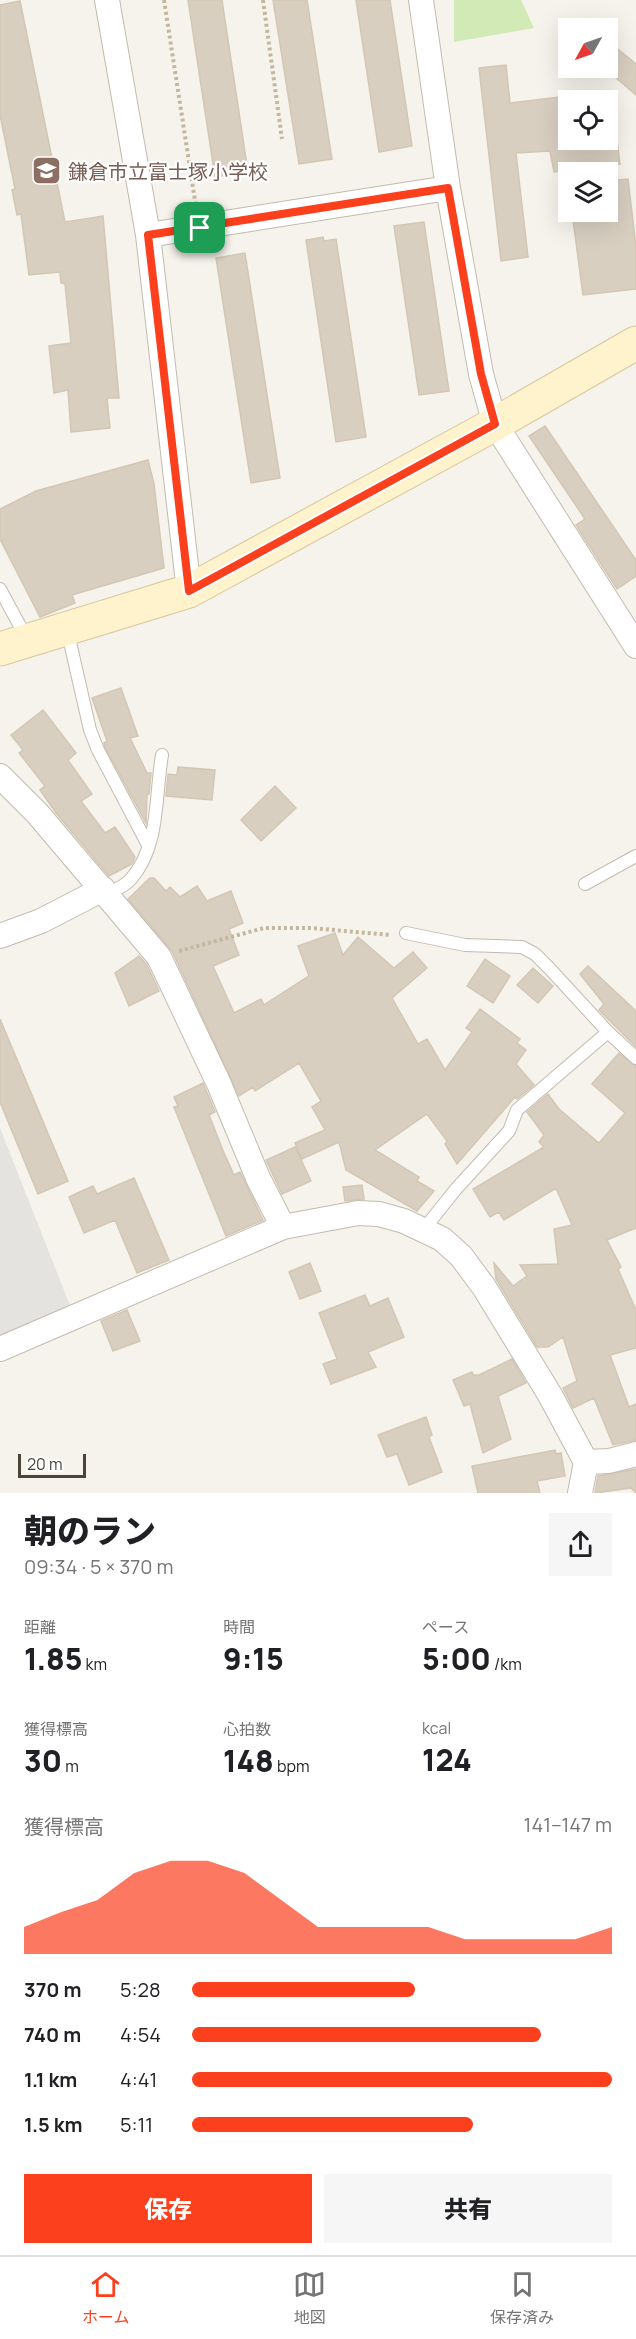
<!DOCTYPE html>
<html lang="ja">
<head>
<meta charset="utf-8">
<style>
	:root { --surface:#fff; --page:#f6f6f6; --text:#202124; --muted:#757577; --line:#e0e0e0; --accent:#fc3f1d }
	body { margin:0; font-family:Manrope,"Noto Sans JP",sans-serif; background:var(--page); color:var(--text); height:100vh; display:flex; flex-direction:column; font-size:22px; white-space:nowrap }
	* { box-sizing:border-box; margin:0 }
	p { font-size:20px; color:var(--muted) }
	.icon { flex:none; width:33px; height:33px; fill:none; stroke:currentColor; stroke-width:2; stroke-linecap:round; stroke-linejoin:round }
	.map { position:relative; height:1493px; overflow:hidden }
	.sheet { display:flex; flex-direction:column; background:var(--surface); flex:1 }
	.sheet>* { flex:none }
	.needle { width:39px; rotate:230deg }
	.tools { position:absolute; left:558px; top:18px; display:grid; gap:12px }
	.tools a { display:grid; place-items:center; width:60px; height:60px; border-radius:0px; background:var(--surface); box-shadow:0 6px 24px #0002; font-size:30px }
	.scale { position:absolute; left:18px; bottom:15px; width:68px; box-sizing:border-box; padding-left:6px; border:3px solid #4b4439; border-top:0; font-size:16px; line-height:21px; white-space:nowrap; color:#4b4439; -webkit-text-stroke:4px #fff; paint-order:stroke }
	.pin { position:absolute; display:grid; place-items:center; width:51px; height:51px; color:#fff; margin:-26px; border-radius:12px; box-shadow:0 3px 9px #0006 }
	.round { display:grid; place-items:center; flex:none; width:63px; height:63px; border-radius:0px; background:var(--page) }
	.summary { display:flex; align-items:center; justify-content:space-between; height:102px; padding:0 24px }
	h1 { font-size:33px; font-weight:800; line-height:45px }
	.figures { display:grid; grid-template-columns:repeat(3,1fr); gap:9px; height:102px; padding:6px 24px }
	.figures div { display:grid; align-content:center }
	.figures b { font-size:30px; font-weight:800 }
	.figures small { font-size:16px; font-weight:400 }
	.figures p { font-size:16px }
	.chart { height:168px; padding:12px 24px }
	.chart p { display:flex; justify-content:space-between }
	.chart svg { width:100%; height:108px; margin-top:6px; fill:var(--accent); opacity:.7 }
	.button { display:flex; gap:12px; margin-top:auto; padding:12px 24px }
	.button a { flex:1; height:69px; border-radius:0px; background:var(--accent); color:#fff; font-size:24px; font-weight:800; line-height:69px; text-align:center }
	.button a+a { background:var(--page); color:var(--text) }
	ul { padding:0 24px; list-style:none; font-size:20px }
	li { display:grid; grid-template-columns:96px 72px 1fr; align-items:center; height:45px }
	li i { height:15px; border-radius:8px; background:var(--accent) }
	.tab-bar { display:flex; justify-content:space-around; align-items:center; height:84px; border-top:2px solid var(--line); background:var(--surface); font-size:16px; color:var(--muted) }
	.tab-bar a { display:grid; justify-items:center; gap:3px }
	.tab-bar .active { color:var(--accent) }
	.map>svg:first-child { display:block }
</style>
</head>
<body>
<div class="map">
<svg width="636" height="1493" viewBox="0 0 636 1493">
	<rect width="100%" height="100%" fill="#f6f3ec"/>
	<path fill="#d2eab5" d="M454,0H521L534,28L454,42Z"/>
	<path fill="#e5e3e0" d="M0,1128L73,1313L0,1344Z"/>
	<path fill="#d8cfc1" stroke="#d3c7b4" stroke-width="1.5" d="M188,0H222L248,172L215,177Z
		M273,0H307L332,159L299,164Z
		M356,0H390L412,146L379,152Z
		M20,1L65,222L103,216L119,398H107L110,428L71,432L68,390L54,393L49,346L71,343L65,284L61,283L60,272L29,275L21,214L17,215L12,190L15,189L0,115V5Z
		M608,41L636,64V95L608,71Z
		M506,65L510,103L568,96V140H617L620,164L554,172L550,151L516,153L528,257L501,261L479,68Z
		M628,179L636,246V289L583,295L572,212H608V181Z
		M424,222L449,391L419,395L394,226Z
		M323,237L324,241L336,239L366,437L336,442L306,240Z
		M245,253L280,478L251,483L216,258Z
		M545,426L636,560V576L617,589L576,525L585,519L529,436Z
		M148,460L154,484L164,568L72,595L75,603L40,617L0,539V509L36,491Z
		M121,688L138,736L130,738L147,773H151L149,794H147L146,823L105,747L104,743L107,741L92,698Z
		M43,710L76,753L68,760L92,794L81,801L105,833L115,827L135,857L132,864L109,876L56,813L40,790L45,786L19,753L23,750L11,735Z
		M178,767L215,770L212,800L166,796L168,774L177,775Z
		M275,786L296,808L261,841L241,820Z
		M150,878H154L166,891L170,887L180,897L197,886L207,901L231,891L243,923L229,929L239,955L213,966L234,1013L261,999L264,1005L309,976L298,946L335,933L343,955L358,937L394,968L413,952L427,968L392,998L418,1044L427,1039L445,1070L472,1032L466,1028L480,1009L520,1039L517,1043L526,1050L516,1064L534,1085L517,1099L515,1097L457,1164L445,1144L447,1141L427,1114L375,1150L419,1177L417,1181L434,1191L417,1211L346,1170L339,1142L302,1159L295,1143L325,1130L312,1107L321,1101L299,1063L255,1091L253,1087L239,1096L172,951L128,899Z
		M139,956L147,965L159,991L129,1006L115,973Z
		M485,959L510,976L493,1003L467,986Z
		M588,966L636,1011V1047L599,1010L604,1004L580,974Z
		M533,968L553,986L538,1003L517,985Z
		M0,1019L68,1181L38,1194L0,1102Z
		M619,1053L636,1066V1228L607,1240L621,1267L618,1269L636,1310V1348L610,1355L629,1407L636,1404V1440L613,1445L594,1398L573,1408L563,1388L577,1381L563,1337L548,1347H537L496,1279L494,1263L513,1286L527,1276L520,1265L558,1264L554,1229L572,1225L556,1188L504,1220L499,1212L490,1217L473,1189L544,1147L539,1142L544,1135L527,1112L548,1094L559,1109L599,1143L625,1113L592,1084Z
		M203,1083L215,1112L209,1115L224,1153L234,1175L240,1172L263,1220L226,1236L174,1107L178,1106L174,1097Z
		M295,1147L311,1181L282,1194L266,1160Z
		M134,1178L169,1260L137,1273L115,1220L84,1233L69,1197L93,1186L97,1194Z
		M362,1185L364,1199L345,1201L343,1187Z
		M310,1263L321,1291L300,1299L289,1272Z
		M365,1295L370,1306L388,1298L404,1337L368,1352L376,1367L331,1384L323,1364L337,1359L319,1313Z
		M127,1310L140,1341L113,1351L101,1321Z
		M512,1359L526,1383L498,1396L511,1439L483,1453L470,1404L464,1406L453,1380L472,1372L473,1375H479Z
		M426,1417L432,1435L429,1437L442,1472L409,1485L397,1454L387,1457L378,1435Z
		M555,1450L556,1454L561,1453L565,1476L537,1481L540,1493H478L472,1466Z
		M636,1469V1493L631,1488L595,1493L598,1476Z"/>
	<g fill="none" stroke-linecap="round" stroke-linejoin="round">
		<defs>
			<path id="lane" d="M0,589L27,639
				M67,629L90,730L98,750L148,845
				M585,884L636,856
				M107,894C115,890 125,886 131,879C160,846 155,795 162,755
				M406,933L465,945L522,947L535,954L550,969L608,1032
				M424,1229L456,1189L509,1131L517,1110L608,1032L636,1058"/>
			<path id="street" d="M107,0L148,235L189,591
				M421,0L448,188L481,374L495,424L636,646
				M148,235L448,188
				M0,776L37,813L159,957L219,1084L258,1178L283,1227
				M0,936L41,921L103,889
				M0,1349L283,1227L358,1213L379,1214L404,1221L442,1239L461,1256L484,1287L550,1395L586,1462L580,1493
				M586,1462L609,1461L636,1454"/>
			<path id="secondary" d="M0,649L189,591L495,424L636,343"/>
		</defs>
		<use href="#lane" stroke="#c2bbae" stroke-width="14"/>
		<use href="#street" stroke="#c2bbae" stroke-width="26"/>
		<use href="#secondary" stroke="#d6c79b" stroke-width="35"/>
		<path stroke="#c4b79f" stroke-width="4" stroke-dasharray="3 3" stroke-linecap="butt" d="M164,0L196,207
			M263,0L282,139
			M179,951L264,928H311L390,935"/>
		<use href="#lane" stroke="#fff" stroke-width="12"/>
		<use href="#street" stroke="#fff" stroke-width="24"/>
		<use href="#secondary" stroke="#fff3cd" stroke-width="33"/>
	</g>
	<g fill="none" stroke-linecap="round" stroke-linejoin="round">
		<defs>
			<path id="route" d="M448,188L481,374L495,424L189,591L148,235Z"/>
		</defs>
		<use href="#route" stroke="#fff" stroke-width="12"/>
		<use href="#route" stroke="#fc3f1d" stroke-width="8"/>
	</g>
	<defs>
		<symbol id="school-square" viewBox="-11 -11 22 22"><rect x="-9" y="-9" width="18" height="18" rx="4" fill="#8d6e63" stroke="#fff"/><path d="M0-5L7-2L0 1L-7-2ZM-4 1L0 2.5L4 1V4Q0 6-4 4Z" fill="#fff"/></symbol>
	</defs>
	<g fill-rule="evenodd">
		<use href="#school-square" x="30" y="154" width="33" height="33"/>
	</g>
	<g text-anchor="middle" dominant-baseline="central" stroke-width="4.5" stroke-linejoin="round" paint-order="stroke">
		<g font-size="20" fill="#785e54" stroke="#fff" text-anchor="start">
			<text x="68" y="171">鎌倉市立富士塚小学校</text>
		</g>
	</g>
</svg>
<div class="tools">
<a><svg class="needle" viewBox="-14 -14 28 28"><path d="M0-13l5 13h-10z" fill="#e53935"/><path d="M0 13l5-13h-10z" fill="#757577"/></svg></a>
<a><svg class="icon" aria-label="locate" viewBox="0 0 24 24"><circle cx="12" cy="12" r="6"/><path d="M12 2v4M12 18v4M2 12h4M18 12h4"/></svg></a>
<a><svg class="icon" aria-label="layers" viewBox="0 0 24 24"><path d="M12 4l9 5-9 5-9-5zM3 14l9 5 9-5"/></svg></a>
</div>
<div class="scale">20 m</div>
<div class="pin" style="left:200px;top:228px;background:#1e9e55"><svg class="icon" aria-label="arrive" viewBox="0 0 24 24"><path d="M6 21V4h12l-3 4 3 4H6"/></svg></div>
</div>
<section class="sheet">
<div class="summary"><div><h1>朝のラン</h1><p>09:34 · 5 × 370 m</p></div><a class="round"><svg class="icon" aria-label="share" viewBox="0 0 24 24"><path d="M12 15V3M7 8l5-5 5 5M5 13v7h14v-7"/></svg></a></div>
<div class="figures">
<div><p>距離</p><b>1.85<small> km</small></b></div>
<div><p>時間</p><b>9:15</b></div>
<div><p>ペース</p><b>5:00<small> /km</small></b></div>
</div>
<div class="figures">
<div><p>獲得標高</p><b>30<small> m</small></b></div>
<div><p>心拍数</p><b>148<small> bpm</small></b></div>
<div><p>kcal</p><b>124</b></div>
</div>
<div class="chart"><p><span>獲得標高</span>141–147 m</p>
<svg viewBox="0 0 160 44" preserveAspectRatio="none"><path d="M0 44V33L10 27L20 22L30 11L40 6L50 6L60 11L70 22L80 33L90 33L100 33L110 33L120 38L130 38L140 38L150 38L160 33V44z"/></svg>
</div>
<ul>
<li><b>370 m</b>5:28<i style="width:53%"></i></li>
<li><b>740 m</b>4:54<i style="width:83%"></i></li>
<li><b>1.1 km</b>4:41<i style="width:100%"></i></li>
<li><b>1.5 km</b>5:11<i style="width:67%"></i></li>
</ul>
<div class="button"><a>保存</a><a>共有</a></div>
</section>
<nav class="tab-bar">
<a class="active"><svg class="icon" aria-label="home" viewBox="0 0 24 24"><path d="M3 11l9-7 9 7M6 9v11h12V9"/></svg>ホーム</a>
<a><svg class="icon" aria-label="map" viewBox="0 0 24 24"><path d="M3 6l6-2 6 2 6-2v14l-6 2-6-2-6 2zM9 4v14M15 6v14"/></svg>地図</a>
<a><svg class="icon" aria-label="saved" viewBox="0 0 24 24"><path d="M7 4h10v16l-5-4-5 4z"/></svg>保存済み</a>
</nav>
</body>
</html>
